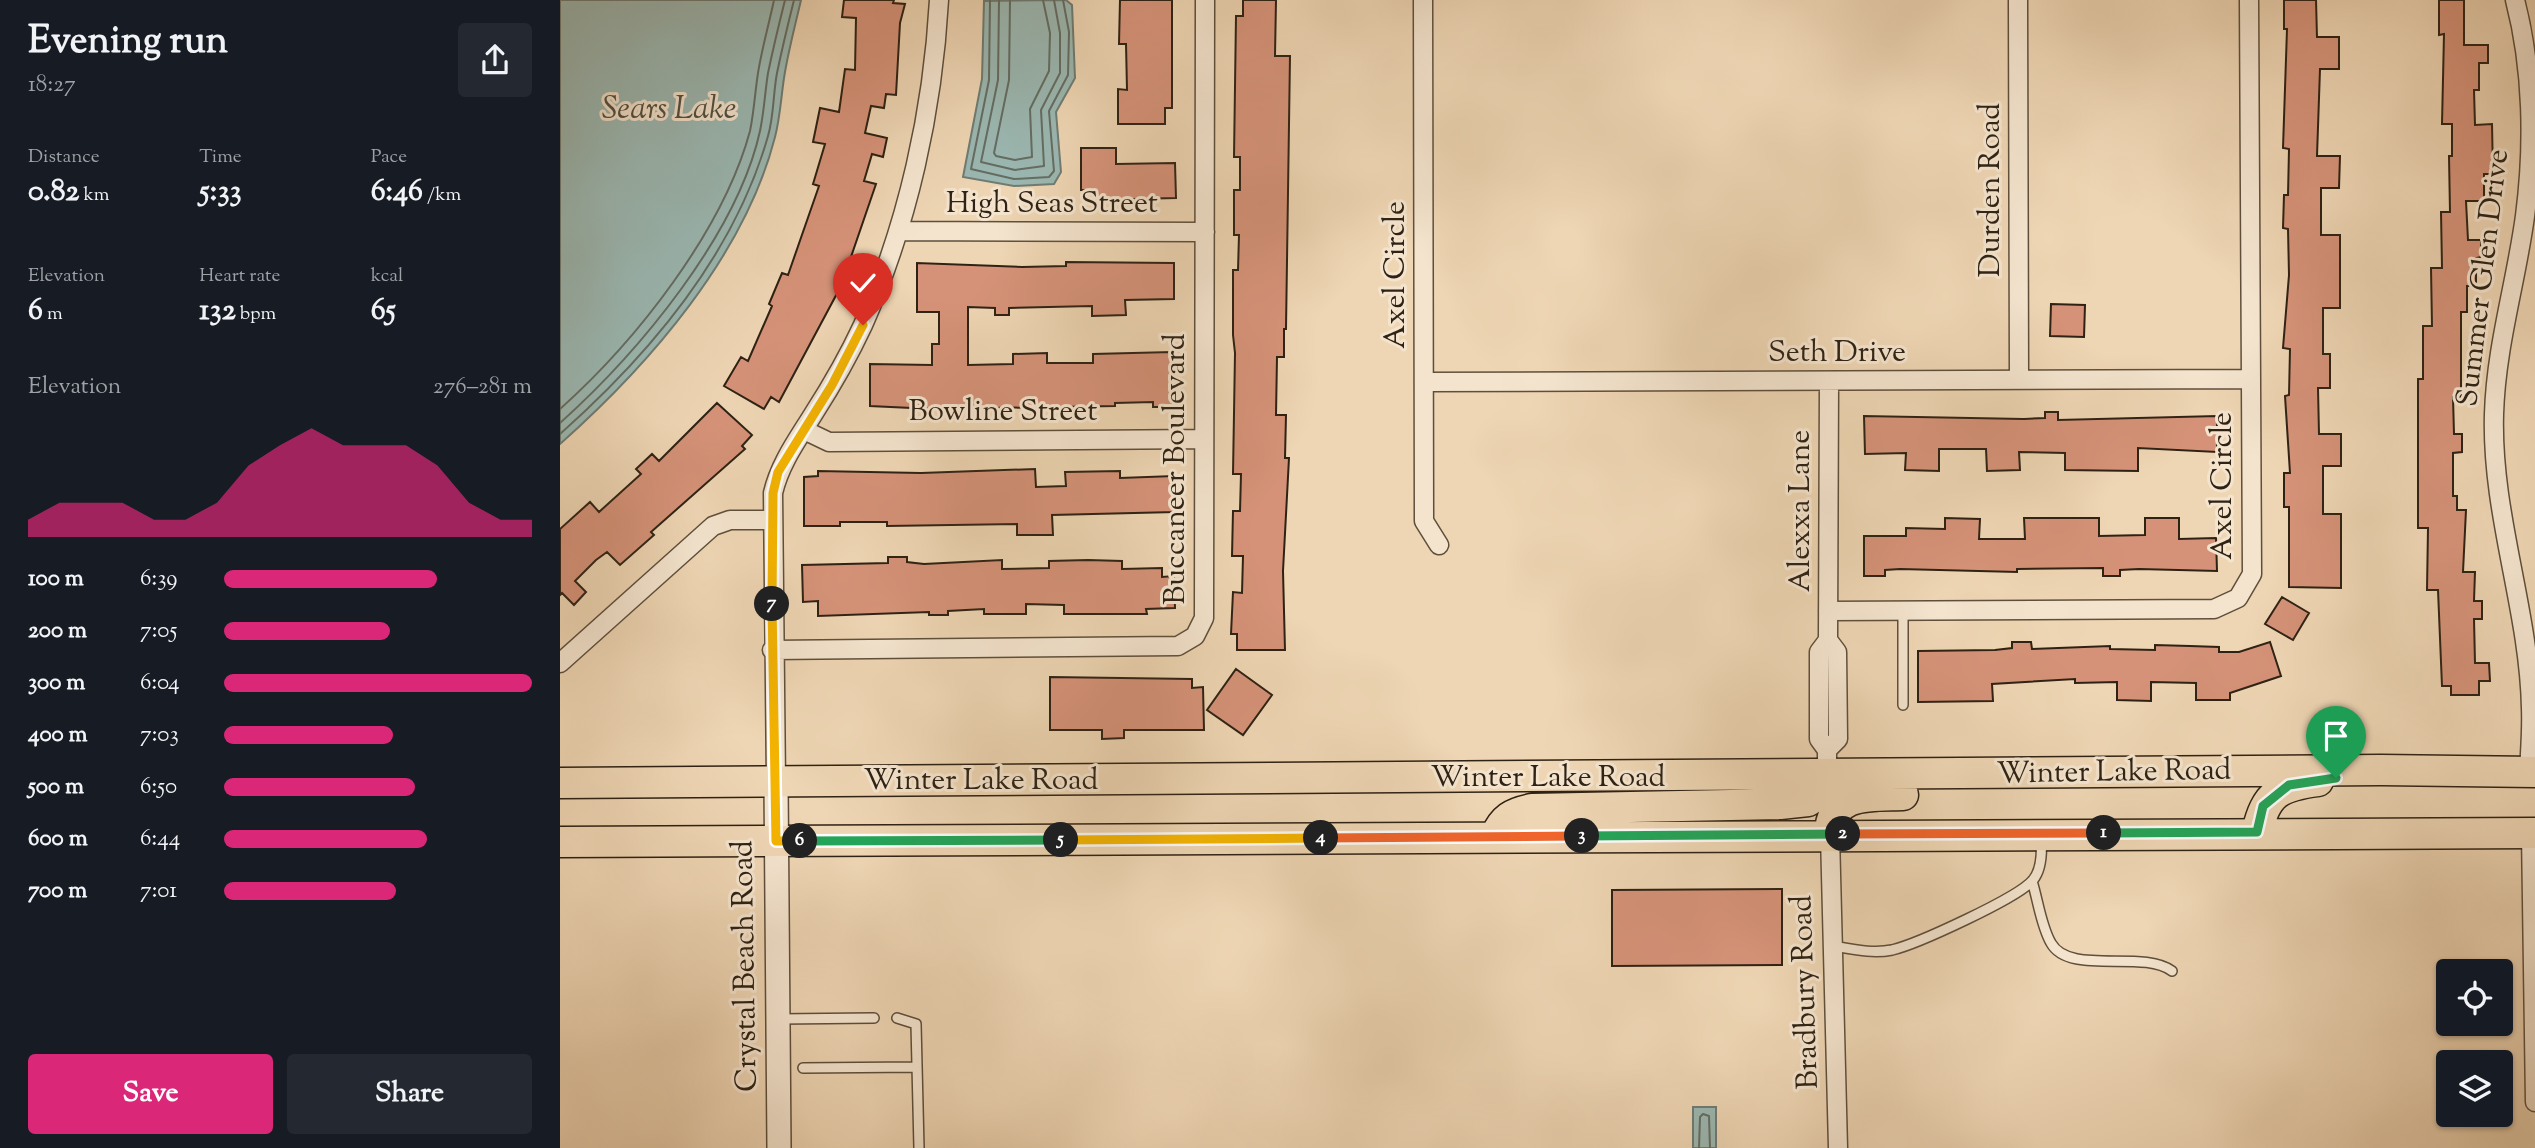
<!DOCTYPE html>
<html lang="en">
<head>
<meta charset="utf-8">
<style>
	:root { --surface:#171b24; --page:#242831; --text:#f1f3f6; --muted:#9ea1a6; --accent:#db2777 }
	body { margin:0; font-family:"Sorts Mill Goudy",serif; background:var(--page); color:var(--text); height:100vh; display:flex; flex-direction:column; font-size:26px; white-space:nowrap }
	* { box-sizing:border-box; margin:0 }
	p { font-size:23px; color:var(--muted) }
	.icon { flex:none; width:38px; height:38px; fill:none; stroke:currentColor; stroke-width:2; stroke-linecap:round; stroke-linejoin:round }
	.map { position:relative; flex:1; overflow:hidden }
	.details { display:flex; flex-direction:column; background:var(--surface); width:560px }
	.details>* { flex:none }
	.buttons { position:absolute; left:1876px; top:959px; display:grid; gap:14px }
	.buttons a { display:grid; place-items:center; width:77px; height:77px; border-radius:7px; background:var(--surface); box-shadow:0 2px 5px #0004; font-size:35px }
	.pin { position:absolute; display:grid; place-items:center; width:60px; height:60px; color:#fff; margin:-72px -30px; border-radius:50% 50% 50% 0; rotate:-45deg; box-shadow:0 0 7px #0007 }
	.pin .icon { rotate:45deg }
	.km { position:absolute; width:35px; height:35px; margin:-18px; border-radius:50%; background:#222; color:#fff; font-size:19px; line-height:35px; text-align:center }
	.round { display:grid; place-items:center; flex:none; width:74px; height:74px; border-radius:7px; background:var(--page) }
	.summary { display:flex; align-items:center; justify-content:space-between; height:119px; padding:0 28px }
	h1 { font-size:38px; font-weight:700; line-height:52px }
	.figures { display:grid; grid-template-columns:repeat(3,1fr); gap:10px; height:119px; padding:7px 28px }
	.figures div { display:grid; align-content:center }
	.figures b { font-size:30px; font-weight:700 }
	.figures small { font-size:19px; font-weight:400 }
	.figures p { font-size:19px }
	.chart { height:196px; padding:14px 28px }
	.chart p { display:flex; justify-content:space-between }
	.chart svg { width:100%; height:126px; margin-top:7px; fill:var(--accent); opacity:.7 }
	.button { display:flex; gap:14px; margin-top:auto; padding:14px 28px }
	.button a { flex:1; height:80px; border-radius:7px; background:var(--accent); color:#fff; font-size:28px; font-weight:700; line-height:80px; text-align:center }
	.button a+a { background:var(--page); color:var(--text) }
	ul { padding:0 28px; list-style:none; font-size:23px }
	li { display:grid; grid-template-columns:112px 84px 1fr; align-items:center; height:52px }
	li i { height:18px; border-radius:9px; background:var(--accent) }
	main { display:flex; flex:1; min-height:0 }
	.map>svg:first-child { display:block }
</style>
</head>
<body>
<main>
<section class="details">
<div class="summary"><div><h1>Evening run</h1><p>18:27</p></div><a class="round"><svg class="icon" aria-label="share" viewBox="0 0 24 24"><path d="M12 15V3M7 8l5-5 5 5M5 13v7h14v-7"/></svg></a></div>
<div class="figures">
<div><p>Distance</p><b>0.82<small> km</small></b></div>
<div><p>Time</p><b>5:33</b></div>
<div><p>Pace</p><b>6:46<small> /km</small></b></div>
</div>
<div class="figures">
<div><p>Elevation</p><b>6<small> m</small></b></div>
<div><p>Heart rate</p><b>132<small> bpm</small></b></div>
<div><p>kcal</p><b>65</b></div>
</div>
<div class="chart"><p><span>Elevation</span>276–281 m</p>
<svg viewBox="0 0 160 44" preserveAspectRatio="none"><path d="M0 44V38L10 32L20 32L30 32L40 38L50 38L60 32L70 19L80 12L90 6L100 12L110 12L120 12L130 19L140 32L150 38L160 38V44z"/></svg>
</div>
<ul>
<li><b>100 m</b>6:39<i style="width:69%"></i></li>
<li><b>200 m</b>7:05<i style="width:54%"></i></li>
<li><b>300 m</b>6:04<i style="width:100%"></i></li>
<li><b>400 m</b>7:03<i style="width:55%"></i></li>
<li><b>500 m</b>6:50<i style="width:62%"></i></li>
<li><b>600 m</b>6:44<i style="width:66%"></i></li>
<li><b>700 m</b>7:01<i style="width:56%"></i></li>
</ul>
<div class="button"><a>Save</a><a>Share</a></div>
</section>
<div class="map">
<svg width="1975" height="1148" viewBox="0 0 1975 1148">
	<rect width="100%" height="100%" fill="#eed5b3"/>
	<filter id="stains"><feTurbulence type="fractalNoise" baseFrequency=".00286" numOctaves="4"/><feColorMatrix values="0 0 0 0 .2 0 0 0 0 .09 0 0 0 0 .02 0 0 0 .5 -.17"/></filter>
	<radialGradient id="worn" r=".72"><stop offset=".6" stop-color="#630" stop-opacity="0"/><stop offset="1" stop-color="#630" stop-opacity=".3"/></radialGradient>
	<path fill="#9bb8b2" stroke="#6f7c73" stroke-width="2" d="M0,0H241C235,26 228,52 224,78C221,98 220,118 215,137C185,255 89,365 0,444Z
		M506,0L512,5L515,78L496,112L501,172L494,184L454,186L403,177L422,79L424,1Z
		M1133,1107H1156V1148H1133Z"/>
	<g fill="none" stroke-linecap="round" stroke-linejoin="round">
		<path stroke="#646d63" stroke-width="2" d="M430,0L429,80L411,169L454,179L489,177L494,171L489,111L508,75L509,32L503,0
			M439,0L438,80L421,162L455,170L484,166L481,110L500,73V33L494,0
			M450,0L449,80L434,153L436,156L455,160L472,157L470,109L489,71L490,33L483,0
			M0,409C76,341 163,231 190,131C194,112 195,92 198,73C202,48 209,24 214,0
			M0,423C78,353 177,235 200,131C204,112 205,92 208,73C213,49 219,24 225,0
			M0,434C89,355 175,253 208,136C214,116 213,94 217,73C222,49 228,24 234,0
			M1139,1148L1140,1117L1143,1114L1149,1116L1150,1148"/>
	</g>
	<path fill="#d59278" stroke="#2e2214" stroke-width="2" d="M284,0H334L333,3L345,4L340,23L336,95L326,94L324,108L311,106L305,133L327,138L323,157L312,154L304,181L316,184L281,286L219,402L211,397L204,409L164,386L181,357L188,361L212,306L209,304L222,273L228,275L259,186L253,184L265,144L253,142L260,108L279,112L285,69L295,70L296,18L282,17Z
		M560,0H612V108H605V124H558V89L567,90L566,44H559Z
		M683,0H716L715,56H730L726,329H724V357H717L716,415H726L725,458H729L723,571L725,650H677V634H671L673,592L682,593L683,556H672L673,511H680L681,474H673L675,353L673,335V270H678L679,235H674V190H680V157H674L676,16H683Z
		M1724,0H1756L1757,37H1779V69H1760L1757,156H1780L1779,188H1761V235H1780V308H1763V354H1770V388H1758L1759,434H1781V466H1763V514H1781V588L1729,587V507H1724V473H1730L1725,396L1729,395L1730,349L1723,348L1729,275L1728,229L1723,228L1724,195H1728L1729,149L1723,148L1727,29H1724Z
		M1879,0H1904V45H1928V63H1919V90H1914L1915,125L1932,124L1933,174H1924V201H1906L1908,240H1921V257L1916,258V286H1907V312H1901V397H1893L1894,434H1902V452L1893,453V496H1897V510H1906L1903,572H1915L1914,601H1922V619H1914L1915,663H1929L1930,681H1919V695H1891V686H1882L1878,590H1867L1868,528H1858V379H1863V326H1872L1871,268H1882L1881,212H1890L1889,156H1892V124H1882L1884,34L1879,35Z
		M521,148H556V164L615,163L616,198L533,200V190H521Z
		M506,262L614,263V299L565,300L566,315L532,316V306L449,308V315H435V308L408,307V365L453,364V354L487,353V363H533V354L612,352V407H593V402L555,403V406L373,409L310,406V364L372,365V344H379V312H357V263L462,267L506,266Z
		M1491,304L1525,305L1524,337L1490,336Z
		M157,403L192,435L182,446L185,449L91,532L94,535L60,565L47,552L36,560L15,581L26,592L14,605L2,593L0,595V529L30,502L39,512L81,474L76,469L92,454L99,461Z
		M1485,412H1498V420L1657,416V452L1578,448V471L1505,470V453L1459,452L1460,470L1427,471L1426,449H1379V471L1345,470L1346,453L1305,454L1304,416L1464,419L1485,418Z
		M475,469L476,487L506,486L505,472L560,471V478L614,476L615,512L492,515L493,535H457V524L327,526V522H280V526H244V477L258,476V471L361,473Z
		M1385,518L1420,519L1419,539H1465L1464,518H1539V536L1585,535V518H1619V539L1656,538L1657,571L1579,569L1560,570V576H1543V568L1457,569V572L1340,569L1325,570V576H1304V536H1346V528L1385,529Z
		M328,557H347V562L364,564L442,560V569L489,568V561L528,560L562,561V569L602,568V577L614,576L615,608L586,609L587,614H504V605L466,604V614H424V609L388,611V615H369V612L258,616V601L243,602L242,565L328,563Z
		M1722,597L1749,613L1733,640L1705,624Z
		M1452,642H1471L1472,649L1550,646V649L1595,650V645L1630,646L1659,647V652H1679L1710,642L1721,676L1670,693V700H1636V683L1591,682V701L1557,700V682L1515,683V679L1432,684L1433,701L1358,702V651L1435,650L1452,648Z
		M676,669L712,695L683,735L647,710Z
		M490,677L632,679V688L643,687L644,730H564V738L542,739V730H490Z
		M1222,889V965L1052,966V890Z"/>
	<g fill="none" stroke-linecap="round" stroke-linejoin="round">
		<defs>
			<path id="service" d="M1343,611V705
				M1472,881C1478,900 1481,926 1491,943C1509,976 1583,949 1612,971
				M1273,946C1292,949 1312,954 1332,950C1357,944 1458,898 1473,880C1482,869 1482,852 1481,839
				M337,1018L356,1024L359,1148
				M219,1019L314,1018
				M243,1068L357,1067"/>
			<path id="minor" d="M863,0L864,521L879,545
				M1458,0L1459,380
				M1955,0C1973,69 1974,146 1965,216C1956,283 1936,346 1934,414C1931,514 1969,609 1971,708C1972,729 1970,751 1969,772
				M339,231L645,232
				M864,382L1691,379
				M244,430L269,442L644,439
				M1268,611L1654,609L1678,598L1692,574L1689,0
				M212,650L618,646L635,636L644,618L645,0
				M0,663L153,526L170,520H213
				M1267,750L1278,739L1277,652L1268,640L1269,381
				M1267,762V750L1259,739V652L1268,640
				M216,783L213,493C220,463 238,439 254,413C272,385 289,355 303,325C348,224 373,110 379,0
				M1971,833L1975,1102
				M1270,835L1278,1148"/>
			<path id="tertiary" d="M216,783L219,1148"/>
			<path id="primary" d="M0,783L1821,770L1975,772
				M1697,832C1706,793 1719,786 1758,781
				M1270,835C1270,791 1311,796 1343,795
				M935,837C943,818 952,813 972,809L1220,804L1248,801L1266,789L1267,776
				M0,842L1975,833"/>
		</defs>
		<use href="#service" stroke="#5e4f3c" stroke-width="12"/>
		<use href="#minor" stroke="#5e4f3c" stroke-width="21"/>
		<use href="#tertiary" stroke="#5e4f3c" stroke-width="26"/>
		<use href="#primary" stroke="#2e2214" stroke-width="33"/>
		<use href="#service" stroke="#f4e4ce" stroke-width="9"/>
		<use href="#minor" stroke="#f4e4ce" stroke-width="18"/>
		<use href="#tertiary" stroke="#f4e4ce" stroke-width="23"/>
		<use href="#primary" stroke="#eed5b3" stroke-width="30"/>
	</g>
	<g fill="none" stroke-linecap="round" stroke-linejoin="round">
		<defs>
			<path id="split-1" d="M1544,833L1697,832L1703,806L1729,785L1776,778"/>
			<path id="split-2" d="M1283,834L1544,833"/>
			<path id="split-3" d="M1022,836L1283,834"/>
			<path id="split-4" d="M761,838L1022,836"/>
			<path id="split-5" d="M501,840L761,838"/>
			<path id="split-6" d="M240,841L501,840"/>
			<path id="split-7" d="M212,604L216,841H240"/>
			<path id="split-8" d="M212,604L213,493L218,472L272,385L303,325"/>
		</defs>
		<use href="#split-1" stroke="#fff" stroke-width="14"/>
		<use href="#split-2" stroke="#fff" stroke-width="14"/>
		<use href="#split-3" stroke="#fff" stroke-width="14"/>
		<use href="#split-4" stroke="#fff" stroke-width="14"/>
		<use href="#split-5" stroke="#fff" stroke-width="14"/>
		<use href="#split-6" stroke="#fff" stroke-width="14"/>
		<use href="#split-7" stroke="#fff" stroke-width="14"/>
		<use href="#split-8" stroke="#fff" stroke-width="14"/>
		<use href="#split-1" stroke="#22a559" stroke-width="9"/>
		<use href="#split-2" stroke="#f0652b" stroke-width="9"/>
		<use href="#split-3" stroke="#22a559" stroke-width="9"/>
		<use href="#split-4" stroke="#f0652b" stroke-width="9"/>
		<use href="#split-5" stroke="#f5b400" stroke-width="9"/>
		<use href="#split-6" stroke="#22a559" stroke-width="9"/>
		<use href="#split-7" stroke="#f5b400" stroke-width="9"/>
		<use href="#split-8" stroke="#f5b400" stroke-width="9"/>
	</g>
	<g text-anchor="middle" dominant-baseline="central" stroke-width="6" stroke-linejoin="round" paint-order="stroke">
		<g font-size="30" fill="#2e2214" stroke="#f4e4ce">
			<text transform="translate(1431 190) rotate(-90)">Durden Road</text>
			<text x="492" y="204">High Seas Street</text>
			<text transform="translate(836 275) rotate(-90)">Axel Circle</text>
			<text transform="translate(1924 278) rotate(-83)">Summer Glen Drive</text>
			<text x="1277" y="353">Seth Drive</text>
			<text x="443" y="412">Bowline Street</text>
			<text transform="translate(616 469) rotate(-90)">Buccaneer Boulevard</text>
			<text transform="translate(1663 486) rotate(-90)">Axel Circle</text>
			<text transform="translate(1241 511) rotate(-90)">Alexxa Lane</text>
			<text transform="translate(1554 773) rotate(-1)">Winter Lake Road</text>
			<text x="988" y="778">Winter Lake Road</text>
			<text x="421" y="781">Winter Lake Road</text>
			<text transform="translate(186 966) rotate(-91)">Crystal Beach Road</text>
			<text transform="translate(1246 992) rotate(-92)">Bradbury Road</text>
		</g>
		<g font-size="32" font-style="italic" fill="#4f4f43" stroke="#f4e4ce">
			<text x="109" y="110">Sears Lake</text>
		</g>
	</g>
	<rect width="100%" height="100%" filter="url(#stains)"/>
	<rect width="100%" height="100%" fill="url(#worn)"/>
</svg>
<div class="buttons">
<a><svg class="icon" aria-label="locate" viewBox="0 0 24 24"><circle cx="12" cy="12" r="6"/><path d="M12 2v4M12 18v4M2 12h4M18 12h4"/></svg></a>
<a><svg class="icon" aria-label="layers" viewBox="0 0 24 24"><path d="M12 4l9 5-9 5-9-5zM3 14l9 5 9-5"/></svg></a>
</div>
<div class="pin" style="left:1776px;top:778px;background:#1e9e55"><svg class="icon" aria-label="arrive" viewBox="0 0 24 24"><path d="M6 21V4h12l-3 4 3 4H6"/></svg></div>
<div class="pin" style="left:303px;top:325px;background:#d93025"><svg class="icon" aria-label="check" viewBox="0 0 24 24"><path d="M5 12l5 5 9-10"/></svg></div>
<b class="km" style="left:1544px;top:833px">1</b>
<b class="km" style="left:1283px;top:834px">2</b>
<b class="km" style="left:1022px;top:836px">3</b>
<b class="km" style="left:761px;top:838px">4</b>
<b class="km" style="left:501px;top:840px">5</b>
<b class="km" style="left:240px;top:841px">6</b>
<b class="km" style="left:212px;top:604px">7</b>
</div>
</main>
</body>
</html>
